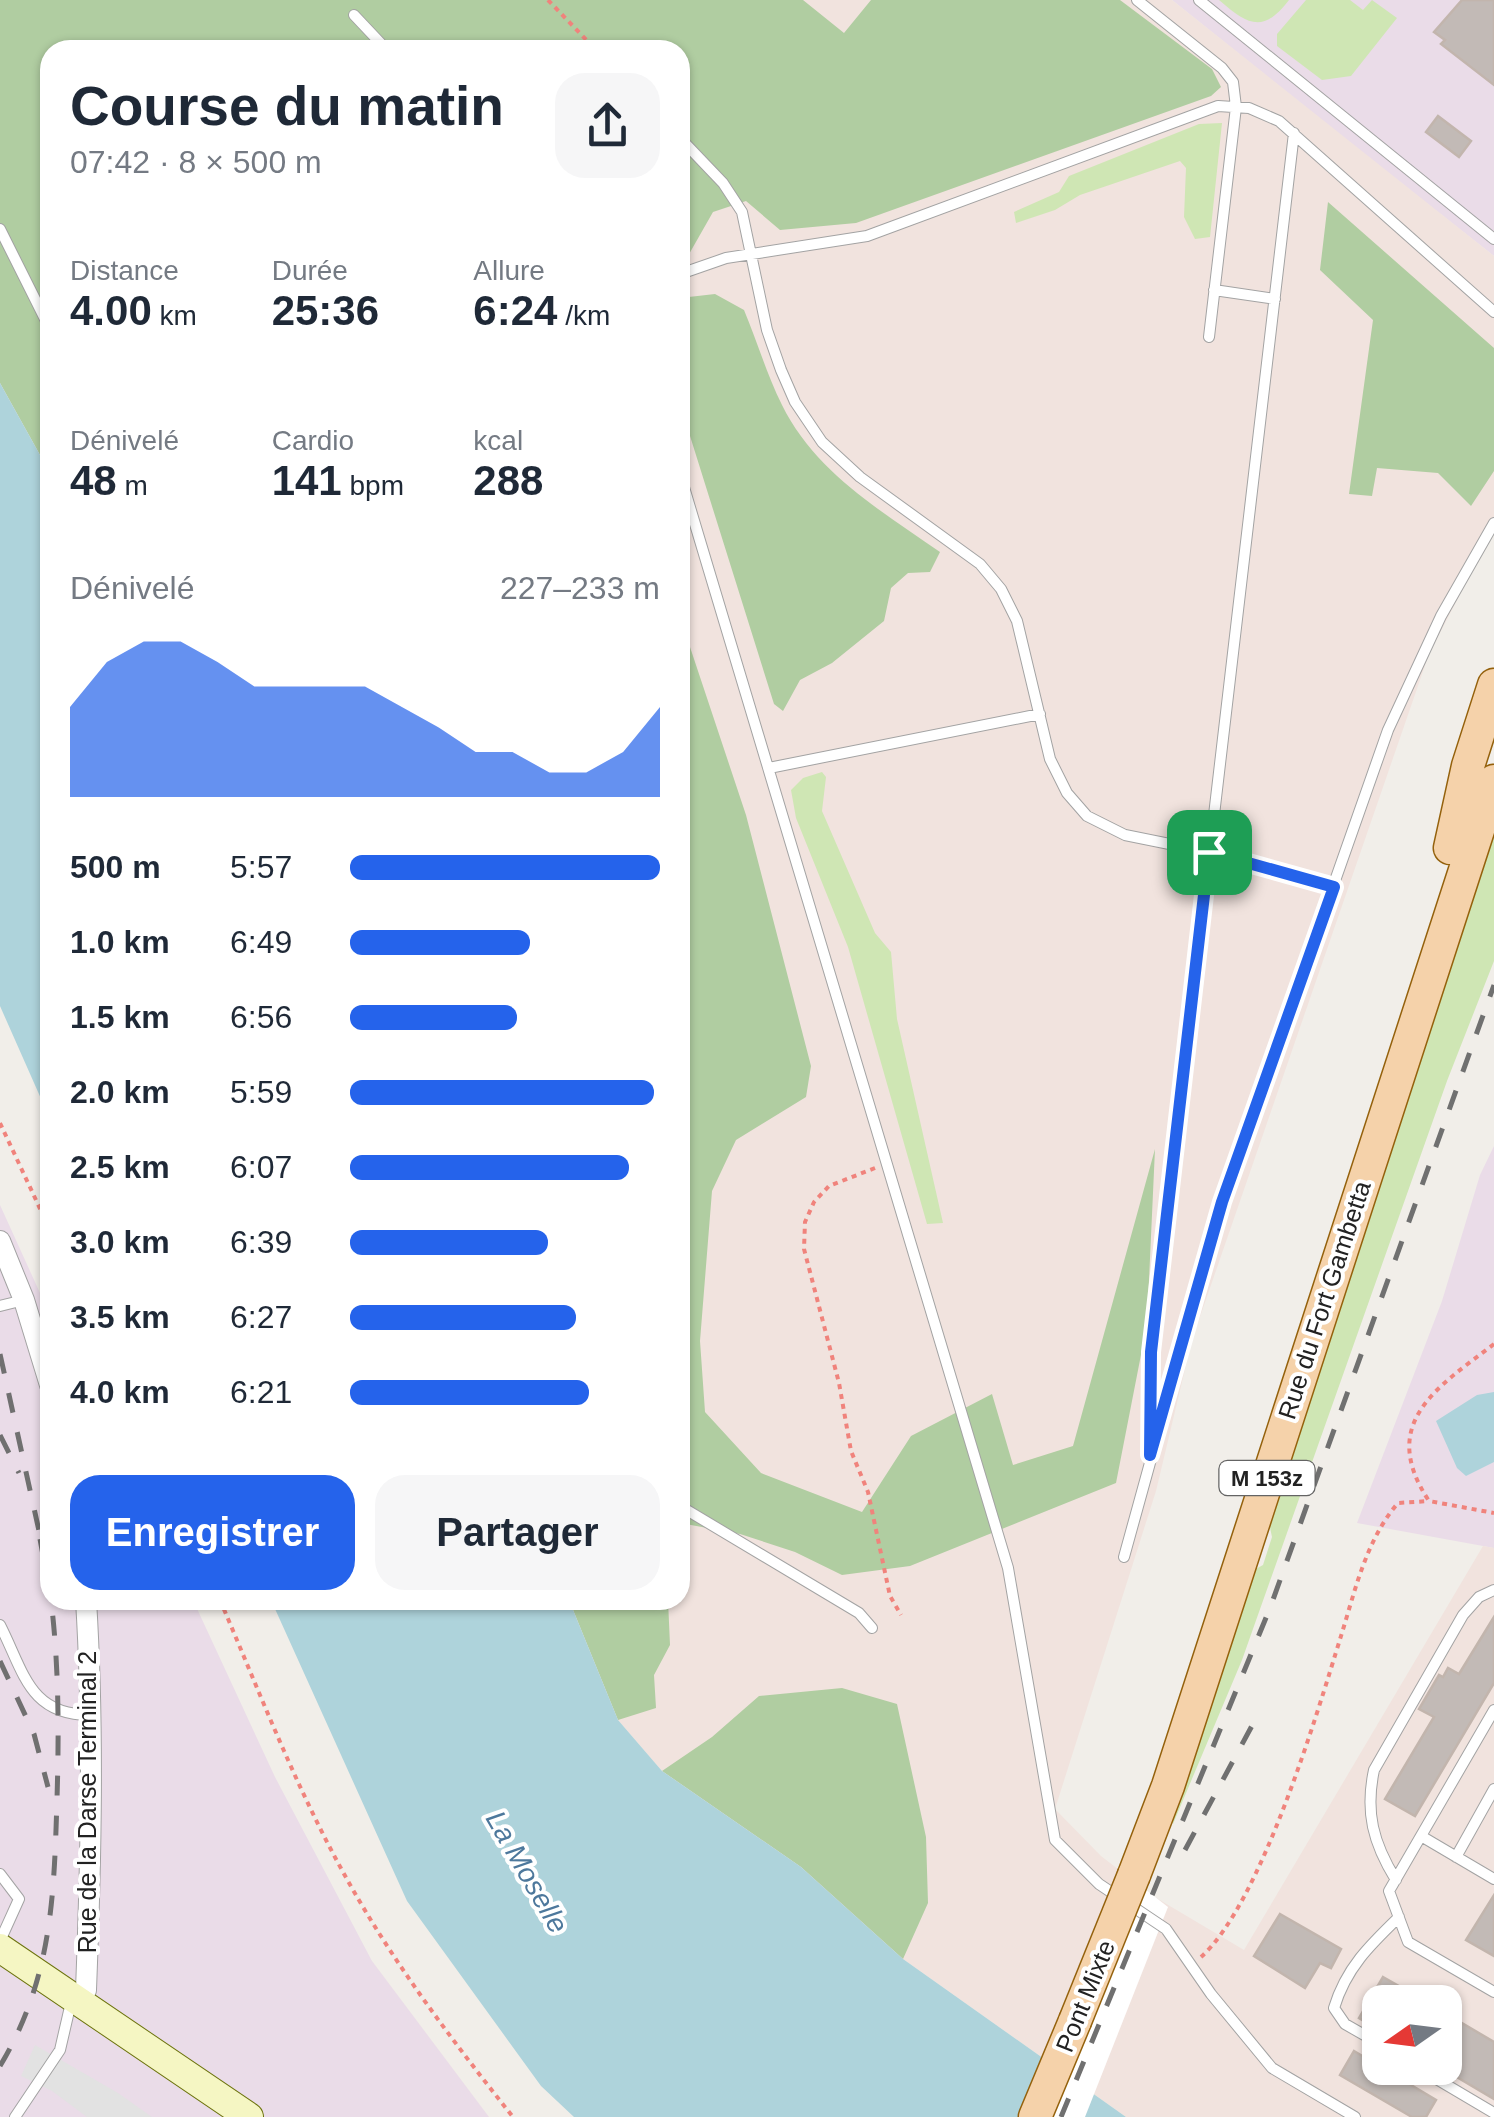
<!DOCTYPE html>
<html lang="fr">
<head>
<meta charset="utf-8">
<style>
	:root { --surface:#fff; --page:#f6f6f7; --text:#1f2937; --muted:#747a83; --accent:#2563eb }
	body { margin:0; font-family:Arial,sans-serif; background:var(--page); color:var(--text); height:100vh; display:flex; flex-direction:column; font-size:38px; white-space:nowrap }
	* { box-sizing:border-box; margin:0 }
	p { font-size:32px; color:var(--muted) }
	.icon { flex:none; width:55px; height:55px; fill:none; stroke:currentColor; stroke-width:2; stroke-linecap:round; stroke-linejoin:round }
	.map { position:relative; flex:1; overflow:hidden }
	.details { position:absolute; left:40px; top:40px; width:650px; height:1570px; display:flex; flex-direction:column; background:var(--surface); border-radius:30px; box-shadow:0 2px 8px #0004 }
	.details>* { flex:none }
	.needle { width:65px; rotate:256deg }
	.fabs { position:absolute; left:1362px; top:1985px; display:grid; gap:20px }
	.fabs a { display:grid; place-items:center; width:100px; height:100px; border-radius:20px; background:var(--surface); box-shadow:0 2px 8px #0004; font-size:50px }
	.pin { position:absolute; display:grid; place-items:center; width:85px; height:85px; color:#fff; margin:-42px; border-radius:20px; box-shadow:0 5px 15px #0006 }
	.round { display:grid; place-items:center; flex:none; width:105px; height:105px; border-radius:30px; background:var(--page) }
	.summary { display:flex; align-items:center; justify-content:space-between; height:170px; padding:0 30px }
	h1 { font-size:55px; font-weight:800; line-height:75px }
	.figures { display:grid; grid-template-columns:repeat(3,1fr); gap:15px; height:170px; padding:10px 30px }
	.figures div { display:grid; align-content:center }
	.figures b { font-size:42px; font-weight:800 }
	.figures small { font-size:28px; font-weight:400 }
	.figures p { font-size:28px }
	.chart { height:280px; padding:20px 30px }
	.chart p { display:flex; justify-content:space-between }
	.chart svg { width:100%; height:180px; margin-top:10px; fill:var(--accent); opacity:.7 }
	.primary-button { display:flex; gap:20px; margin-top:auto; padding:20px 30px }
	.primary-button a { flex:1; height:115px; border-radius:30px; background:var(--accent); color:#fff; font-size:40px; font-weight:800; line-height:115px; text-align:center }
	.primary-button a+a { background:var(--page); color:var(--text) }
	ul { padding:0 30px; list-style:none; font-size:32px }
	li { display:grid; grid-template-columns:160px 120px 1fr; align-items:center; height:75px }
	li i { height:25px; border-radius:12px; background:var(--accent) }
	.map>svg:first-child { display:block }
</style>
</head>
<body>
<div class="map">
<svg width="1494" height="2117" viewBox="0 0 1494 2117">
	<rect width="100%" height="100%" fill="#f1eee9"/>
	<path fill="#eadce8" d="M1172,0H1494V256L1354,146Z
		M1494,1146V1548L1357,1523L1442,1301L1480,1175Z
		M0,1205L50,1315V1600H193L275,1777L372,1961L489,2117H0Z"/>
	<path fill="#f1e3de" fill-rule="evenodd" d="M0,0H1172L1494,256V529L1429,654L1192,1340L1156,1491L1055,1809L1101,1856L1153,1896L1244,1950L1483,1546L1494,1548V2117H1126L903,1959L801,1867L662,1771L618,1720L569,1600H680V50H50V473L0,383ZM1380,2002H1445V2068H1380Z"/>
	<path fill="#cfe6b4" d="M1219,0H1289C1263,34 1248,25 1219,0Z
		M1306,0H1350L1363,10L1372,0L1397,18L1351,76L1322,80L1277,46V34Z
		M1222,123L1210,237L1195,239L1184,217L1186,168L1180,161L1080,195L1055,210L1016,223L1014,212L1059,192L1069,176L1199,124Z
		M822,772L826,777L822,811L875,933L891,952L897,1019L943,1223L927,1224L848,947L796,818L791,790L803,778Z
		M1494,820V961L1447,1081L1242,1660L1173,1824L1169,1813L1254,1570L1263,1565L1272,1537L1269,1523Z"/>
	<path fill="#b0cda1" d="M0,0H803L844,33L871,0H1120L1212,69L1221,87L1211,96L856,223L780,230L746,201L713,212L680,270V50H50V473L0,383Z
		M1328,202L1494,348V471L1471,506L1438,473L1377,468L1372,496L1349,494L1373,320L1320,270Z
		M715,294L744,310C757,341 767,375 782,405C815,472 881,511 940,552L930,572L908,573L891,588L884,621L832,663L800,680L783,711L774,704L680,404V298Z
		M685,632L746,815L811,1066L806,1097L736,1140L712,1191L700,1341L705,1412L761,1473L862,1512L911,1436L992,1394L1013,1465L1073,1446L1155,1149L1147,1324L1116,1483L910,1566L842,1575L795,1552L740,1534L680,1523V633Z
		M569,1600H668L670,1645L654,1675L656,1708L618,1720Z
		M842,1688L897,1704L926,1837L928,1903L903,1959L801,1867L662,1771L712,1737L759,1696Z"/>
	<path fill="#e2e2e2" d="M35,2045L118,2093L152,2117H87L52,2091L21,2076Z"/>
	<path fill="#aed3db" d="M0,383L50,473V1119L0,1006Z
		M1494,1392V1462L1466,1476L1457,1468L1436,1421L1477,1395Z
		M271,1600H569L618,1720L662,1771L801,1867L903,1959L1126,2117H574L541,2086L407,1901Z"/>
	<path fill="#fff" d="M1123,1872L1168,1907L1085,2117H1024Z"/>
	<path fill="#c2bab6" stroke="#c2b5ad" stroke-width="2.5" d="M1462,0H1494V85L1441,44L1445,40L1434,32Z
		M1438,116L1471,141L1459,157L1426,132Z
		M1494,1617V1683L1415,1816L1385,1799L1434,1717L1419,1709L1439,1675L1443,1677L1448,1668L1459,1674Z
		M1494,1895V1956L1466,1940Z
		M1280,1914L1341,1949L1331,1968L1320,1963L1305,1988L1254,1956Z
		M1383,1977L1427,2002H1380V2031L1359,2018Z
		M1445,2013L1494,2042V2099L1445,2070Z
		M1354,2051L1436,2100L1426,2117H1412L1340,2075Z"/>
	<g fill="none" stroke-linecap="round" stroke-linejoin="round">
		<defs>
			<path id="lane" d="M1137,0L1222,68L1233,82L1236,107L1209,337
				M1199,0L1494,239
				M354,15L387,50
				M680,138L723,183L742,212L767,330L781,370L795,402L822,442L860,477L980,564L1001,589L1017,621L1050,759L1067,793L1087,816L1125,835L1209,852L1334,887
				M0,229L50,329
				M680,274L726,258L867,236L1218,106L1249,108L1279,121L1494,312
				M1214,290L1275,299
				M680,474L1008,1568L1055,1840L1099,1884L1166,1929L1211,1994L1272,2068L1355,2117
				M769,768L1040,714
				M0,1306L24,1300
				M1150,1455L1151,1352L1294,133
				M680,1506L859,1613L872,1628
				M1124,1557L1222,1202L1388,730L1441,616L1494,523
				M0,1625C24,1672 29,1715 90,1715
				M1494,1710L1389,1891L1408,1942L1494,1992
				M1421,1836L1494,1879
				M1456,1857L1494,1789
				M0,1874L19,1899L0,1941
				M1396,1880C1373,1843 1365,1812 1374,1770L1463,1615L1479,1597L1494,1590
				M1380,2044L1345,2024L1334,2008C1346,1968 1370,1945 1399,1917
				M1418,2068L1494,2113
				M15,2117L60,2050L72,1998"/>
			<path id="street" d="M0,1241L24,1300L50,1385
				M80,2003L86,1990C91,1860 94,1730 86,1600"/>
			<path id="secondary" d="M0,1948L249,2117"/>
			<path id="primary" d="M1450,848L1468,766L1494,685
				M1134,1875L1168,1786L1494,781
				M1035,2117L1075,2021"/>
		</defs>
		<use href="#lane" stroke="#a3a3a3" stroke-width="12"/>
		<use href="#street" stroke="#a3a3a3" stroke-width="22"/>
		<use href="#secondary" stroke="#6d740e" stroke-width="30"/>
		<use href="#primary" stroke="#94610c" stroke-width="35"/>
		<path stroke="#f0837c" stroke-width="4" stroke-dasharray="5 5" stroke-linecap="butt" d="M548,0L596,50
			M0,1123L50,1230
			M875,1168L829,1186L814,1202L805,1222L804,1249L839,1383L851,1451L868,1492L890,1596L901,1615
			M1494,1344C1438,1387 1377,1423 1429,1501L1494,1513
			M220,1600C259,1691 295,1785 343,1872C391,1960 451,2039 513,2117
			M1201,1957C1261,1903 1316,1717 1341,1636C1355,1591 1366,1540 1398,1503L1429,1501"/>
		<use href="#lane" stroke="#fff" stroke-width="10"/>
		<use href="#street" stroke="#fff" stroke-width="20"/>
		<use href="#secondary" stroke="#f5f6c3" stroke-width="28"/>
		<use href="#primary" stroke="#f5d2aa" stroke-width="32"/>
		<path stroke="#707070" stroke-width="5" stroke-dasharray="20 20" stroke-linecap="butt" d="M0,1354L43,1549
			M0,1435L19,1473
			M40,1539L50,1593
			M0,1661L34,1734L48,1787
			M1185,1850L1254,1722
			M0,2066C52,1979 54,1897 57,1799C59,1733 59,1666 51,1600
			M1061,2117L1270,1608L1494,985"/>
		<defs>
			<path id="primary-bridge" d="M1075,2021L1134,1875"/>
		</defs>
		<use href="#primary-bridge" stroke="#94610c" stroke-width="35" stroke-linecap="butt"/>
		<use href="#primary-bridge" stroke="#f5d2aa" stroke-width="32"/>
	</g>
	<g fill="none" stroke-linecap="round" stroke-linejoin="round">
		<defs>
			<path id="route" d="M1209,852L1334,887L1222,1202L1150,1455L1151,1352Z"/>
		</defs>
		<use href="#route" stroke="#fff" stroke-width="20"/>
		<use href="#route" stroke="#2563eb" stroke-width="12"/>
	</g>
	<g text-anchor="middle" dominant-baseline="central" stroke-width="8" stroke-linejoin="round" paint-order="stroke">
		<rect fill="#fff" stroke="#646464" stroke-width="2.5" x="1219.5" y="1461" width="95" height="34" rx="8"/>
		<g font-size="22" font-weight="bold" fill="#222">
			<text x="1267" y="1478">M 153z</text>
		</g>
		<g font-size="25" fill="#222" stroke="#fff">
			<text transform="translate(1324 1300) rotate(-72)">Rue du Fort Gambetta</text>
			<text transform="translate(87 1802) rotate(-90)">Rue de la Darse Terminal 2</text>
			<text transform="translate(1085 1996) rotate(-68)">Pont Mixte</text>
		</g>
		<g font-size="28" font-style="italic" fill="#4d789c" stroke="#fff">
			<text transform="translate(527 1872) rotate(60)">La Moselle</text>
		</g>
	</g>
</svg>
<div class="fabs">
<a><svg class="needle" viewBox="-14 -14 28 28"><path d="M0-13l5 13h-10z" fill="#e53935"/><path d="M0 13l5-13h-10z" fill="#747a83"/></svg></a>
</div>
<div class="pin" style="left:1209px;top:852px;background:#1e9e55"><svg class="icon" aria-label="arrive" viewBox="0 0 24 24"><path d="M6 21V4h12l-3 4 3 4H6"/></svg></div>
<section class="details">
<div class="summary"><div><h1>Course du matin</h1><p>07:42 · 8 × 500 m</p></div><a class="round"><svg class="icon" aria-label="share" viewBox="0 0 24 24"><path d="M12 15V3M7 8l5-5 5 5M5 13v7h14v-7"/></svg></a></div>
<div class="figures">
<div><p>Distance</p><b>4.00<small> km</small></b></div>
<div><p>Durée</p><b>25:36</b></div>
<div><p>Allure</p><b>6:24<small> /km</small></b></div>
</div>
<div class="figures">
<div><p>Dénivelé</p><b>48<small> m</small></b></div>
<div><p>Cardio</p><b>141<small> bpm</small></b></div>
<div><p>kcal</p><b>288</b></div>
</div>
<div class="chart"><p><span>Dénivelé</span>227–233 m</p>
<svg viewBox="0 0 160 44" preserveAspectRatio="none"><path d="M0 44V22L10 11L20 6L30 6L40 11L50 17L60 17L70 17L80 17L90 22L100 27L110 33L120 33L130 38L140 38L150 33L160 22V44z"/></svg>
</div>
<ul>
<li><b>500 m</b>5:57<i style="width:100%"></i></li>
<li><b>1.0 km</b>6:49<i style="width:58%"></i></li>
<li><b>1.5 km</b>6:56<i style="width:54%"></i></li>
<li><b>2.0 km</b>5:59<i style="width:98%"></i></li>
<li><b>2.5 km</b>6:07<i style="width:90%"></i></li>
<li><b>3.0 km</b>6:39<i style="width:64%"></i></li>
<li><b>3.5 km</b>6:27<i style="width:73%"></i></li>
<li><b>4.0 km</b>6:21<i style="width:77%"></i></li>
</ul>
<div class="primary-button"><a>Enregistrer</a><a>Partager</a></div>
</section>
</div>
</body>
</html>
